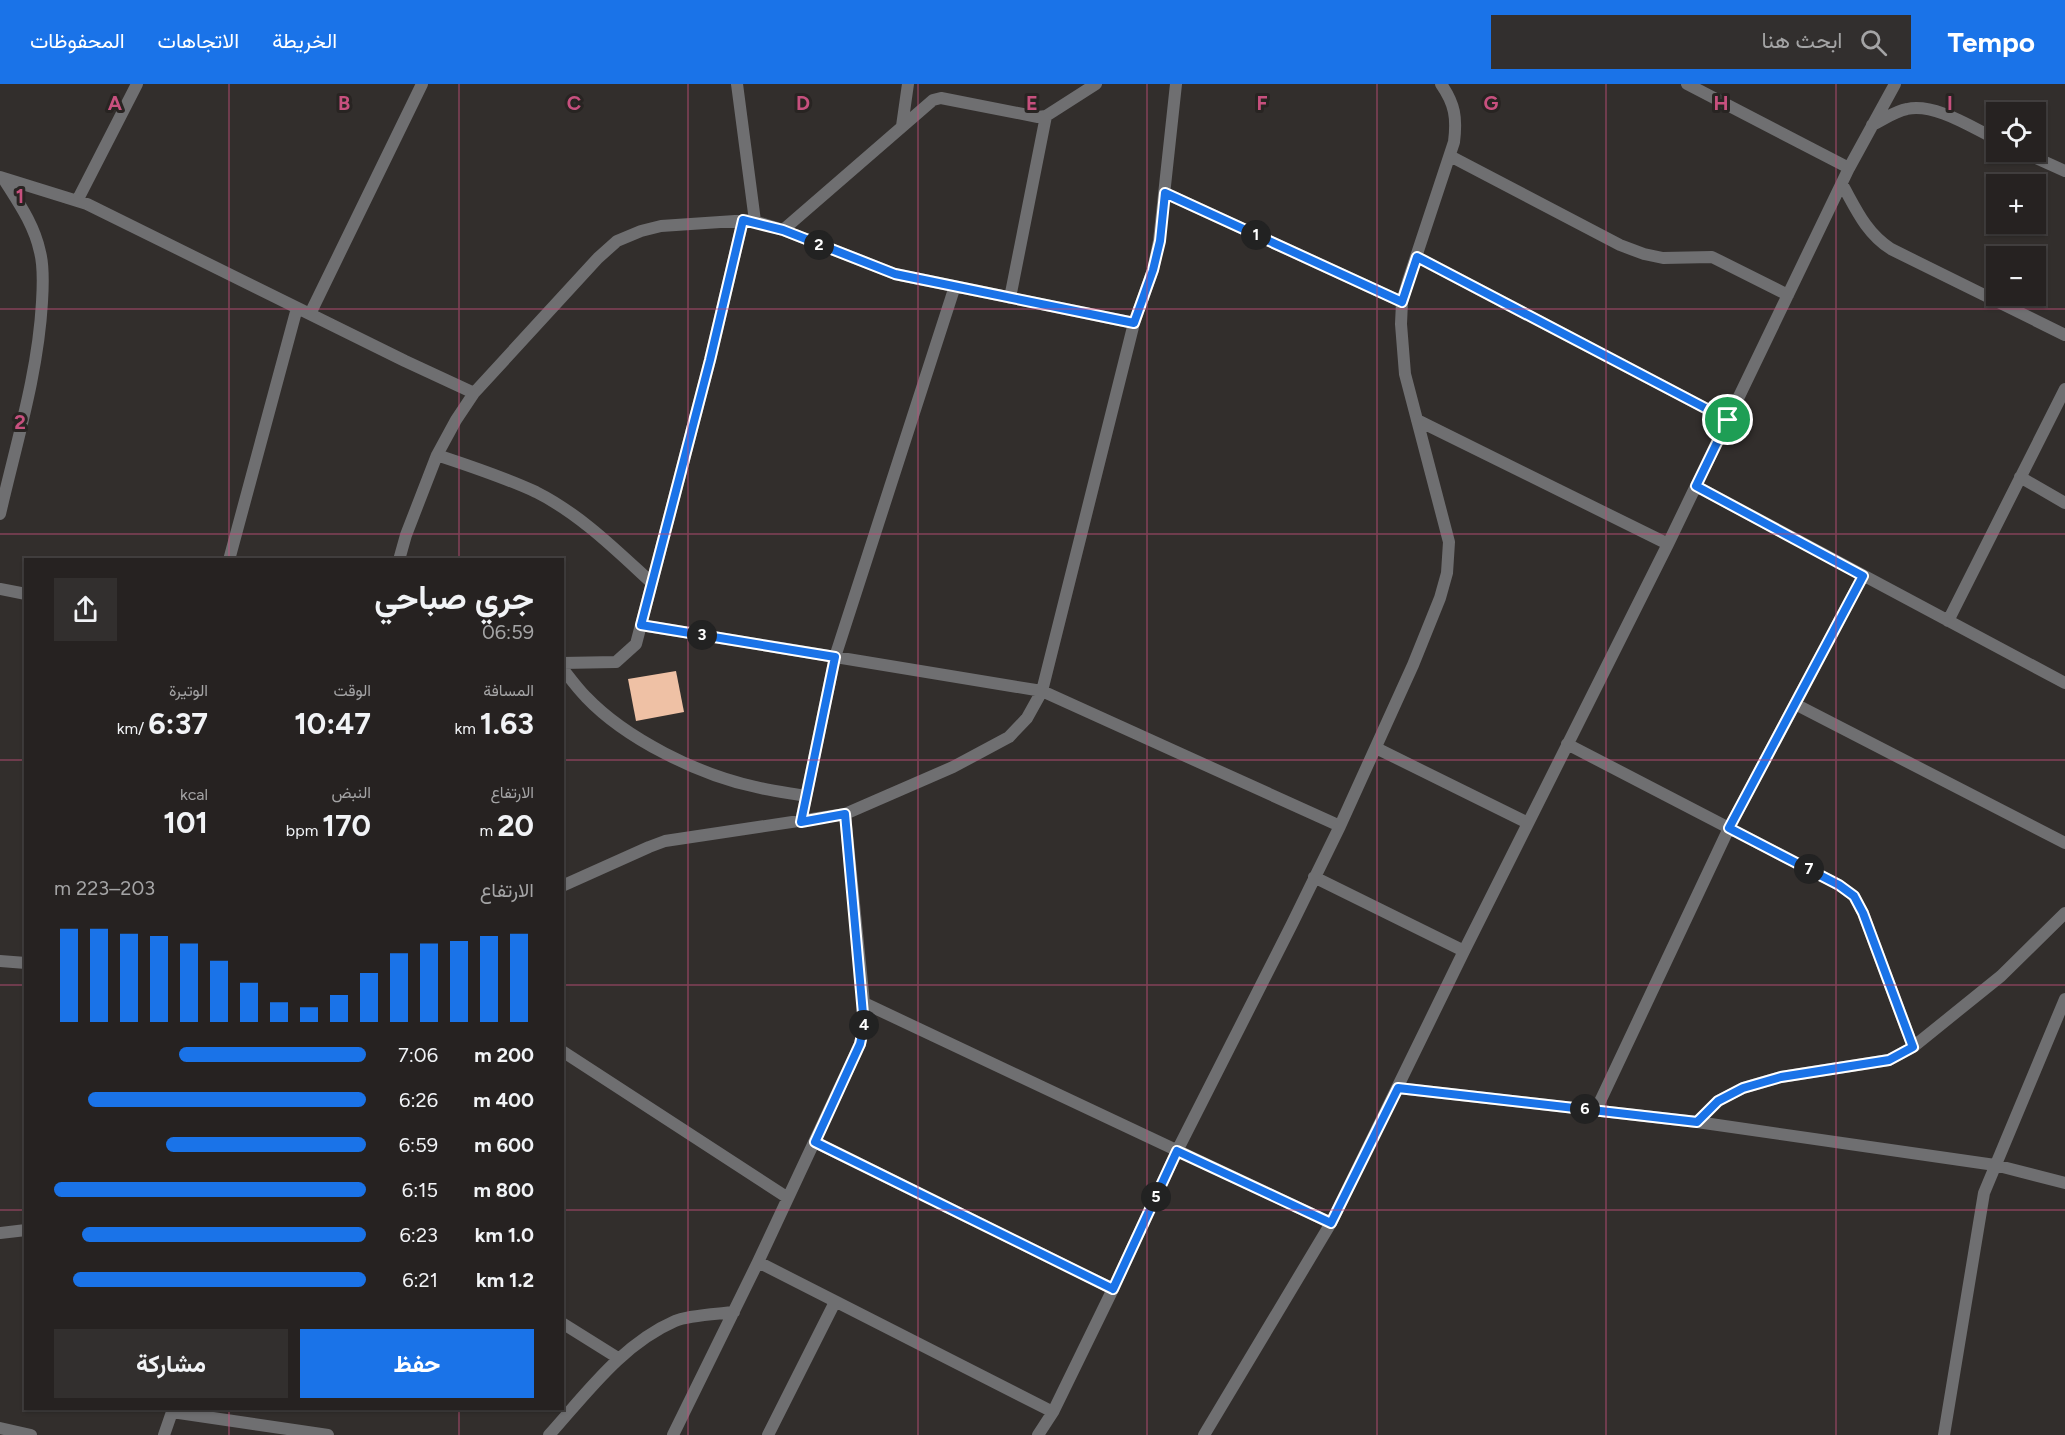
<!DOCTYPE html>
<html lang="ar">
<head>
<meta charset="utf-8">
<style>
	:root { --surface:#262221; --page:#322f2e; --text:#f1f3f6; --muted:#a4a4a5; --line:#423f3f; --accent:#1a73e8 }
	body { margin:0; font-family:Figtree,Vazirmatn,sans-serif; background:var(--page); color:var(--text); direction:rtl; height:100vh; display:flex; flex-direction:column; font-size:22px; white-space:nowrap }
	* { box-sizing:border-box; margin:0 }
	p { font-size:20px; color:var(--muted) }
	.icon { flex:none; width:33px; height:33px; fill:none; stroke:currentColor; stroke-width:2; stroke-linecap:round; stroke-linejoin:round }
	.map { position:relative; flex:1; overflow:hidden; direction:ltr }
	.panel { position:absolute; left:24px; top:474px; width:540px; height:852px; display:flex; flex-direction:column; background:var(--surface); border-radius:0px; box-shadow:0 2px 4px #0004,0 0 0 2px var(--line); direction:rtl }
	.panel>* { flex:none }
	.buttons { position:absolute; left:1986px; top:18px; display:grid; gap:12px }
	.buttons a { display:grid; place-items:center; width:60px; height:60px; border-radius:0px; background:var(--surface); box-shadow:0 2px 4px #0004,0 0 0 2px var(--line); font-size:30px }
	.pin { position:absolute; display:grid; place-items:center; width:51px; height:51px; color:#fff; margin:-26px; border:3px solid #fff; border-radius:50%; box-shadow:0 2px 6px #0007 }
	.km { position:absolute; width:30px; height:30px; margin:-15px; border-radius:50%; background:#222; color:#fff; font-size:16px; line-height:30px; text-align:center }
	.round { display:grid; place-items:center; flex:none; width:63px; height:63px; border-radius:0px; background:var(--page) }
	.overview { display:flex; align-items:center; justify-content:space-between; height:102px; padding:0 30px }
	h1 { font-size:33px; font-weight:700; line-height:45px }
	.figures { display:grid; grid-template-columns:repeat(3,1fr); gap:9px; height:102px; padding:6px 30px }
	.figures div { display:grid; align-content:center }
	.figures b { font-size:30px; font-weight:700 }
	.figures small { font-size:16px; font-weight:400 }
	.figures p { font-size:16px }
	.chart { height:168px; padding:12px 30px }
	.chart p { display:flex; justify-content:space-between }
	.chart svg { width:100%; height:108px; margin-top:6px; stroke:var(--accent); stroke-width:6 }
	.cta { display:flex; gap:12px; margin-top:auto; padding:12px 30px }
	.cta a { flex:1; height:69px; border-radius:0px; background:var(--accent); color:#fff; font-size:24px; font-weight:700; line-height:69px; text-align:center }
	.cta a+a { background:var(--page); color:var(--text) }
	ul { padding:0 30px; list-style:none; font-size:20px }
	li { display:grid; grid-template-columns:96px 72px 1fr; align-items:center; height:45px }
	li i { height:15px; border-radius:8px; background:var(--accent) }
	header { display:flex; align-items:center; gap:36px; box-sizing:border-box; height:84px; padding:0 30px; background:var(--accent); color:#fff }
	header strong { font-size:28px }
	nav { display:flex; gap:33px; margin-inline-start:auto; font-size:21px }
	.search { width:420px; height:54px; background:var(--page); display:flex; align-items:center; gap:15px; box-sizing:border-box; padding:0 21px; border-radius:0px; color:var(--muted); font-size:22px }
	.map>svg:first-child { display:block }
</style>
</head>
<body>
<header>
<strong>Tempo</strong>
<div class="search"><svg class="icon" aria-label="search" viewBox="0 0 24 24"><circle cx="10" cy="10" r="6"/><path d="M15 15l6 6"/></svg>ابحث هنا</div>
<nav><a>الخريطة</a><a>الاتجاهات</a><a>المحفوظات</a></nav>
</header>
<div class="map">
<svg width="2065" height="1351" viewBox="0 0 2065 1351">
	<rect width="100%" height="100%" fill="#322e2c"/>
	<path fill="#efc1a5" d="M676,587L684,628L636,637L628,595Z"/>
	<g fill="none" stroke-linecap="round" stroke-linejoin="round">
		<path stroke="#6f6f71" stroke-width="12" d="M737,0L755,137
			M1687,0L1849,84
			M1872,41C1883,36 1895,27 1907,25C1935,19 1971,43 1996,55
			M902,42L908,0
			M2023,68L2065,87
			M1450,72L1620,161L1644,170L1663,174L1712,173L1788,211
			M0,93L87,120L405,277L474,309
			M1842,100C1856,125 1866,149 1891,165L2065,251
			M1165,109L1402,218
			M77,117L137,0
			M783,146L933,16L941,14L1038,33L1046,32L1096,0
			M1417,173L1728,336
			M1010,214L1046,32
			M310,230L422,0
			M1417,336L1668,460
			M437,371C470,382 504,393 536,408C580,430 616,466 652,499
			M2020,393L2065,419
			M1696,402L2065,599
			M0,430C16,360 38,290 42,218C43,202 44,183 40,168C34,140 18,118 3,94
			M229,476L297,224
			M399,476L406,451L437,371L456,336L474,309L598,174L617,157L641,147L661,142L750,136L783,146L895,190L1134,239
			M0,505L26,510
			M1948,537L2065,305
			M641,541L1042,607L1340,742
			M562,579L616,578L636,560L710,276L743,136
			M562,584C570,594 577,604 586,613C626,655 699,691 756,703C772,707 789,709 806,712
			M1795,620L2065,759
			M1567,660L1839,801L1854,812L1863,829L1913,963
			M1376,664L1528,739
			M801,737L835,573L955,202
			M1314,793L1464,867
			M562,802L649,763L665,757L845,730L953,683L1009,653L1027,634L1042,607L1134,239L1153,186L1159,157L1176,0
			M0,877L26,879
			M864,919L1331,1139
			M562,967L788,1114
			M1398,1004L1697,1038L1995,1081L2065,1099
			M1596,1026L1729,744L1863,492
			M1697,1038L1718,1017L1743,1004L1781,993L1889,976L1913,963L2001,892L2065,829
			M815,1058L1113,1205
			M0,1149L26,1146
			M758,1178L1053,1328
			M562,1239L618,1274
			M172,1324V1328L328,1351
			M0,1344L31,1351
			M164,1351L172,1328
			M549,1351C586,1310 622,1260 675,1237C688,1231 718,1230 734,1228
			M673,1351L758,1178L860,960L864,941V919L845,730
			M768,1351L835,1218
			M1038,1351L1053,1328L1113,1205L1177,1067L1292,840L1340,742L1413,581L1440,514L1447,489L1449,458L1405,290L1401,240L1402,218L1408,197L1454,58C1457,34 1455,20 1441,0
			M1204,1351L1331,1139L1464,867L1668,460L1849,84L1895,0
			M1944,1351L1984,1109L2065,915"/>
	</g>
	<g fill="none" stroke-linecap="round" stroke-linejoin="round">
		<defs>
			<path id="route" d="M1165,109L1402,218L1417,173L1728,336L1696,402L1863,492L1729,744L1839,801L1854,812L1863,829L1913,963L1889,976L1781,993L1743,1004L1718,1017L1697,1038L1398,1004L1331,1139L1177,1067L1113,1205L815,1058L860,960L864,941L845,730L801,738L835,573L641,541L710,276L743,136L783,146L895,190L1134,239L1153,186L1160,157Z"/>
		</defs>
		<use href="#route" stroke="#fff" stroke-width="12"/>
		<use href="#route" stroke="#1a73e8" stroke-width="8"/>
	</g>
	<path fill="none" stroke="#c7507e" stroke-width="1.5" stroke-opacity="0.55" d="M229,0V476M459,0V476M688,0V1351M918,0V1351M1147,0V1351M1377,0V1351M1606,0V1351M1836,0V1351M0,225H2065M0,450H2065M0,676H26M562,676H2065M0,901H26M562,901H2065M0,1126H26M562,1126H2065M229,1324V1351M459,1324V1351"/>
	<g font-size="20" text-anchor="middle" font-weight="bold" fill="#c7507e" stroke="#282422" stroke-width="6" stroke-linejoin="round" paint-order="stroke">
		<text x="115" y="26">A</text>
		<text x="344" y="26">B</text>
		<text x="574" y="26">C</text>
		<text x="803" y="26">D</text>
		<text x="1032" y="26">E</text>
		<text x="1262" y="26">F</text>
		<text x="1491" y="26">G</text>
		<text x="1721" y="26">H</text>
		<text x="1950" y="26">I</text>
		<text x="20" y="119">1</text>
		<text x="20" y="345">2</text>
	</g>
</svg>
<div class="buttons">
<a><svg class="icon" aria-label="locate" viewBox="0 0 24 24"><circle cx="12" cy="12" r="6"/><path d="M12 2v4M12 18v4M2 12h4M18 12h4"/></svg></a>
<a>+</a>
<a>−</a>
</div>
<div class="pin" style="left:1728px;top:336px;background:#1e9e55"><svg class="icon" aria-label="arrive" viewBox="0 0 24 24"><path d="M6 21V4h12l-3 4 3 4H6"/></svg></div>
<b class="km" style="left:1256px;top:151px">1</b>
<b class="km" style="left:819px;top:161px">2</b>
<b class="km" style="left:702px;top:551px">3</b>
<b class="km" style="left:864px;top:941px">4</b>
<b class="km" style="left:1156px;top:1113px">5</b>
<b class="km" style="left:1585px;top:1025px">6</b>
<b class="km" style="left:1809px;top:785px">7</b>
<section class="panel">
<div class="overview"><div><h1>جري صباحي</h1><p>06:59</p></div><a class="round"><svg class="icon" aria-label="share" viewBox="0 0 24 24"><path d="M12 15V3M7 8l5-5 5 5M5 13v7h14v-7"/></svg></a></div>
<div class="figures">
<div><p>المسافة</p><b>1.63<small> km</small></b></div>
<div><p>الوقت</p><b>10:47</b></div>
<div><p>الوتيرة</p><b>6:37<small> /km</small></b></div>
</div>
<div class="figures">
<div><p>الارتفاع</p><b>20<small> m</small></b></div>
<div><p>النبض</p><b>170<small> bpm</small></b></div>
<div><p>kcal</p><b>101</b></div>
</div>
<div class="chart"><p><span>الارتفاع</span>203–223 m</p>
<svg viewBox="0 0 160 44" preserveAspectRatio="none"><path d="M5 44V6M15 44V6M25 44V8M35 44V9M45 44V12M55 44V19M65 44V28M75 44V36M85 44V38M95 44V33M105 44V24M115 44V16M125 44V12M135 44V11M145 44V9M155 44V8"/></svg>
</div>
<ul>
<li><b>200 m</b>7:06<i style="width:60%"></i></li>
<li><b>400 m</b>6:26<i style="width:89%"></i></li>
<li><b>600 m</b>6:59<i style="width:64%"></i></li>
<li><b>800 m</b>6:15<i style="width:100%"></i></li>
<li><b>1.0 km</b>6:23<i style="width:91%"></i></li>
<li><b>1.2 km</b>6:21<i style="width:94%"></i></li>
</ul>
<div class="cta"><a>حفظ</a><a>مشاركة</a></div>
</section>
</div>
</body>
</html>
